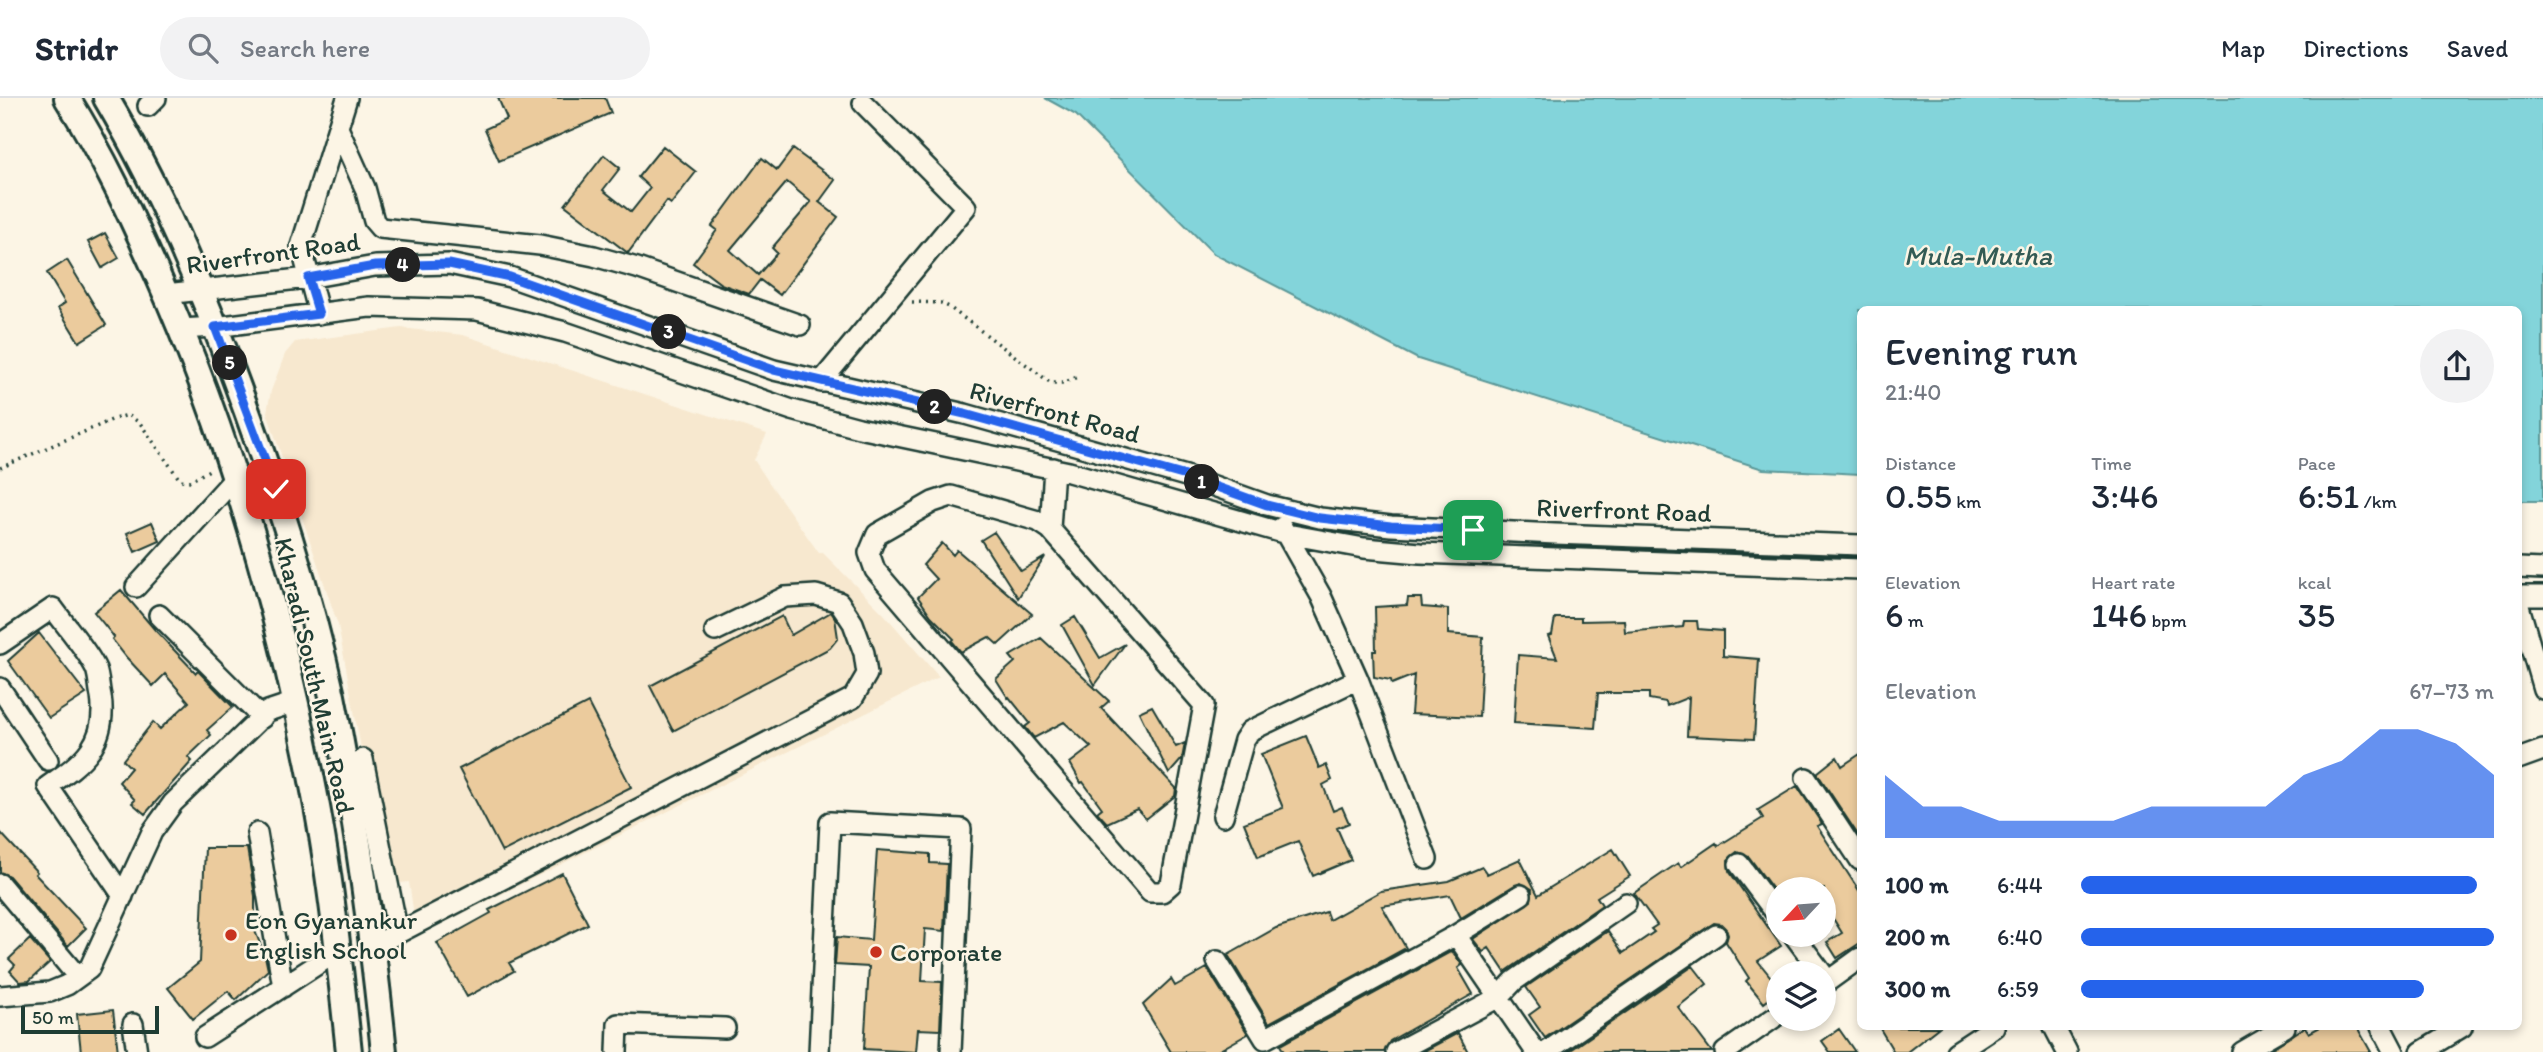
<!DOCTYPE html>
<html lang="en">
<head>
<meta charset="utf-8">
<style>
	:root { --surface:#fff; --page:#f2f2f3; --text:#1f2937; --muted:#747a83; --line:#e0e1e3; --accent:#2563eb }
	body { margin:0; font-family:Itim,sans-serif; background:var(--page); color:var(--text); height:100vh; display:flex; flex-direction:column; font-size:26px; white-space:nowrap }
	* { box-sizing:border-box; margin:0 }
	p { font-size:23px; color:var(--muted) }
	.icon { flex:none; width:38px; height:38px; fill:none; stroke:currentColor; stroke-width:2; stroke-linecap:round; stroke-linejoin:round }
	.map { position:relative; flex:1; overflow:hidden }
	.panel { position:absolute; left:1857px; top:208px; width:665px; height:724px; display:flex; flex-direction:column; background:var(--surface); border-radius:10px; box-shadow:0 4px 10px #0003 }
	.panel>* { flex:none }
	.needle { width:46px; rotate:244deg }
	.fabs { position:absolute; left:1766px; top:779px; display:grid; gap:14px }
	.fabs a { display:grid; place-items:center; width:70px; height:70px; border-radius:50%; background:var(--surface); box-shadow:0 4px 10px #0003; font-size:35px }
	.scale { position:absolute; left:21px; bottom:18px; width:138px; box-sizing:border-box; padding-left:7px; border:4px solid #1f3d34; border-top:0; font-size:19px; line-height:24px; white-space:nowrap; color:#1f3d34; -webkit-text-stroke:5px #fcf5e5; paint-order:stroke }
	.pin { position:absolute; display:grid; place-items:center; width:60px; height:60px; color:#fff; margin:-30px; border-radius:14px; box-shadow:0 4px 10px #0006 }
	.km { position:absolute; width:35px; height:35px; margin:-18px; border-radius:50%; background:#222; color:#fff; font-size:19px; line-height:35px; text-align:center }
	.round { display:grid; place-items:center; flex:none; width:74px; height:74px; border-radius:37px; background:var(--page) }
	.head { display:flex; align-items:center; justify-content:space-between; height:119px; padding:0 28px }
	h1 { font-size:38px; font-weight:600; line-height:52px }
	.stats { display:grid; grid-template-columns:repeat(3,1fr); gap:10px; height:119px; padding:7px 28px }
	.stats div { display:grid; align-content:center }
	.stats b { font-size:35px; font-weight:600 }
	.stats small { font-size:19px; font-weight:400 }
	.stats p { font-size:19px }
	.chart { height:196px; padding:14px 28px }
	.chart p { display:flex; justify-content:space-between }
	.chart svg { width:100%; height:126px; margin-top:7px; fill:var(--accent); opacity:.7 }
	ul { padding:0 28px; list-style:none; font-size:23px }
	li { display:grid; grid-template-columns:112px 84px 1fr; align-items:center; height:52px }
	li i { height:18px; border-radius:9px; background:var(--accent) }
	header { display:flex; align-items:center; gap:42px; box-sizing:border-box; height:98px; padding:0 35px; background:var(--surface); border-bottom:2px solid var(--line) }
	header strong { font-size:33px }
	nav { display:flex; gap:38px; margin-inline-start:auto; font-size:24px }
	.search { width:490px; height:63px; background:var(--page); display:flex; align-items:center; gap:18px; box-sizing:border-box; padding:0 24px; border-radius:38px; color:var(--muted); font-size:26px }
	.map>svg:first-child { display:block }
</style>
</head>
<body>
<header>
<strong>Stridr</strong>
<div class="search"><svg class="icon" aria-label="search" viewBox="0 0 24 24"><circle cx="10" cy="10" r="6"/><path d="M15 15l6 6"/></svg>Search here</div>
<nav><a>Map</a><a>Directions</a><a>Saved</a></nav>
</header>
<div class="map">
<svg width="2543" height="954" viewBox="0 0 2543 954">
	<rect width="100%" height="100%" fill="#fcf5e5"/>
	<filter id="ink" filterUnits="userSpaceOnUse"><feTurbulence type="fractalNoise" baseFrequency=".0143" numOctaves="2"/><feDisplacementMap in="SourceGraphic" scale="14" xChannelSelector="R" yChannelSelector="G"/><feConvolveMatrix kernelMatrix="1 2 1 2 8 2 1 2 1" color-interpolation-filters="sRGB"/></filter>
	<g filter="url(#ink)">
		<path fill="#f7e8cf" d="M401,230L463,237L767,336L754,362L770,386L819,455H823L884,516L939,579L417,838L409,784L382,787L370,698L338,527L267,314L271,293L285,256L295,244Z"/>
		<path fill="#83d4da" stroke="#5b9898" stroke-width="2" d="M1045,0H2543V403H2518V212H1860V376L1763,371L1418,261L1214,156L1076,17Z"/>
		<path fill="#ebcb9d" stroke="#1f3d34" stroke-width="2" fill-rule="evenodd" d="M498,0H605L611,15L499,63L485,31L507,21Z
			M663,48L696,74L671,106L667,103L628,155L565,107L604,57L620,70L603,92L631,114L650,90L638,79Z
			M793,51L835,82L819,104L838,119L780,197L760,182L749,196L721,186L693,165L717,132L712,128L762,60L777,72ZM787,84L811,104L772,150L777,155L758,177L730,152Z
			M105,135L119,160L102,170L88,144Z
			M67,162L106,227L79,244L58,210L65,205L47,175Z
			M152,424L160,443L135,454L127,435Z
			M994,434L1021,473L1045,459L1018,500L981,442Z
			M942,445L953,457L957,452L1032,516L998,547L989,539L961,554L952,543L954,541L931,518L918,499L936,481L923,467Z
			M121,492L155,532L196,575L198,573L233,609L207,632L211,637L188,659L192,663L145,716L132,705L135,702L119,684L131,670L123,662L153,624L160,631L189,604L165,576L153,588L127,560L112,541L114,539L94,514Z
			M1408,500H1421L1422,509L1448,511V536L1483,539L1479,619L1411,616L1414,577L1392,586L1391,582L1374,579L1373,553H1376L1375,509L1407,507Z
			M831,514L835,520L838,540L830,550L673,633L650,588L782,518L791,537Z
			M1075,519L1100,560L1125,546L1095,587L1062,527Z
			M1555,520H1581V523L1624,522L1625,534L1683,529L1684,523H1697L1698,531L1723,533V558L1759,561L1754,641L1687,638L1689,599L1667,608L1666,604L1649,601V595H1598L1595,630L1514,625L1518,557L1557,560L1548,538L1552,537Z
			M39,535L86,596L49,620L8,563Z
			M1041,540L1109,603L1101,610L1176,690L1175,698L1146,721L1137,711L1107,725L1097,714L1102,710L1083,684L1081,685L1070,665L1091,649L1064,624L1034,640L1025,629L1030,625L1009,599L1008,600L996,581L1015,564L1010,558Z
			M588,605L631,689L502,754L459,671Z
			M1152,608L1176,649L1185,645L1182,661L1169,676L1139,614Z
			M1306,638L1319,670L1326,667L1332,682L1323,687L1333,713L1342,709L1349,725L1337,730L1351,762L1313,778L1298,743L1258,759L1244,725L1283,710L1261,656Z
			M1860,656V740L1817,675L1837,659L1842,668Z
			M1797,688L1822,726L1817,728L1860,794V845L1837,860L1827,844L1842,835L1824,806V791H1778V798L1749,759L1737,754L1728,762L1729,773L1781,848L1758,863L1778,888V894L1764,905L1746,883L1749,880L1726,844L1728,837L1726,831L1721,826L1714,825L1545,940L1529,917L1540,909L1526,889L1608,833L1623,855L1654,834L1651,831L1657,827L1634,795L1678,765L1681,769L1716,745L1718,748L1763,720L1758,712Z
			M0,734L37,774L35,776L86,830L68,848L9,778L0,774Z
			M205,750H247L255,798V833L265,858L268,872L236,902L228,893L193,921L168,890L200,864Z
			M1613,751L1630,778L1597,799L1602,807L1505,874L1489,850L1483,854L1473,841L1531,803L1532,791L1521,785L1515,787L1461,820L1450,797L1382,808L1406,850L1269,925L1228,857L1276,830L1326,814L1329,822L1381,793L1449,783L1482,769L1487,776L1520,761L1538,797Z
			M877,752L930,756V765L947,766L944,833L925,831L922,883L942,884L940,932L918,931L916,954L864,951L869,869L835,867L837,839L871,842Z
			M562,775L588,826L509,865L514,873L467,899L437,845L491,815L489,812Z
			M30,841L50,864L29,883L20,884L10,873L15,867L9,861Z
			M1452,853L1462,867L1458,870L1473,896L1390,943L1384,954H1284L1280,947Z
			M1693,868L1707,886L1678,909L1712,954H1568Z
			M1207,870L1248,936L1216,954H1171L1143,907L1171,881L1175,888Z
			M113,912L118,954H81L77,916Z
			M1879,929H1939L1907,954H1894Z
			M2305,929L2309,935L2320,929H2357L2371,954H2266Z
			M1839,931L1855,954H1830L1822,943Z
			M1458,935L1468,954H1422Z"/>
		<g fill="none" stroke-linecap="round" stroke-linejoin="round">
			<defs>
				<path id="minor" d="M148,8L156,0
					M338,30L365,90L374,123L380,130L540,147L594,158L637,170L800,227
					M166,196L308,180L375,168L449,166L510,179L774,272L965,316L1186,378L1267,407L1320,420L1391,428L1555,436L1860,447
					M319,216L301,148L347,0
					M181,231L215,229L369,209L477,212L565,234L792,312L859,330L1069,374L1287,436L1364,450L1420,455L1860,471
					M821,284L966,109L863,5
					M951,398L1038,423L1050,431L1204,607L1171,786L1162,794H1150L875,472L869,455L877,436L933,404Z
					M1282,429L1321,498L1358,581L1427,761
					M1050,431L1054,370
					M2518,470L2543,471
					M136,489L235,380
					M2518,498H2543
					M2518,505L2543,591
					M159,517L262,620
					M0,546L53,510C65,527 88,553 96,571C99,579 99,590 101,598C108,645 83,664 48,688L123,798
					M0,590L48,662
					M363,661L398,835
					M2518,661L2543,652
					M1806,680L1860,762
					M1223,718L1244,642L1250,633L1358,581
					M257,735L283,889
					M1739,766L1778,818
					M0,786L78,879
					M1793,836L1822,875
					M1456,837L1536,954
					M373,848L853,600L867,576L864,555L853,525L839,504L816,497L785,499L715,533
					M1217,863L1265,941L1456,837L1521,797
					M1824,886L1860,860
					M0,898L50,894L67,887L89,871L152,734L173,705L268,613L295,604
					M133,926L137,954
					M2054,929L2067,954
					M2381,929L2394,954
					M205,939L338,853
					M617,954L618,926L725,930
					M819,954L830,724L961,731L951,954
					M1396,954L1499,899L1514,883L1626,805
					M1546,954L1716,837
					M1725,954L1778,917
					M1956,954L1994,929
					M2242,954L2285,929
					M2421,954L2462,929"/>
				<path id="major" d="M67,0C103,57 131,117 158,178C232,344 281,520 315,698C331,782 340,868 349,954
					M106,0C160,91 202,190 238,289C275,390 309,492 332,598C356,716 372,834 384,954"/>
			</defs>
			<use href="#minor" stroke="#1f3d34" stroke-width="24"/>
			<use href="#major" stroke="#1f3d34" stroke-width="30"/>
			<path stroke="#1f3d34" stroke-width="3.5" stroke-dasharray="2 5" stroke-linecap="butt" d="M912,204L941,205L949,209L1051,285H1063L1077,279
				M0,370L114,321L128,317L140,325L180,382L190,383L211,371"/>
			<use href="#minor" stroke="#fcf5e5" stroke-width="19"/>
			<use href="#major" stroke="#fcf5e5" stroke-width="24"/>
		</g>
	</g>
	<g fill="none" stroke-linecap="round" stroke-linejoin="round" filter="url(#ink)">
		<defs>
			<path id="route" d="M276,391L215,229L319,216L308,180L375,168L449,166L510,179L774,272L965,316L1186,378L1267,407L1320,420L1391,428L1473,432"/>
		</defs>
		<use href="#route" stroke="#fff" stroke-width="14"/>
		<use href="#route" stroke="#2563eb" stroke-width="9"/>
	</g>
	<g fill="#c8321e" stroke="#fcf5e5" stroke-width="2.5">
		<circle cx="231" cy="837" r="7"/>
		<circle cx="876" cy="854" r="7"/>
	</g>
	<g text-anchor="middle" dominant-baseline="central" stroke-width="5" stroke-linejoin="round" paint-order="stroke">
		<g font-size="26" fill="#1f3d34" stroke="#fcf5e5">
			<text transform="translate(273 155) rotate(-8)">Riverfront Road</text>
			<text transform="translate(1055 314) rotate(15)">Riverfront Road</text>
			<text transform="translate(1624 412) rotate(2)">Riverfront Road</text>
			<text transform="translate(315 578) rotate(77)">Kharadi South Main Road</text>
		</g>
		<g font-size="26" fill="#1f3d34" stroke="#fcf5e5" text-anchor="start">
			<text x="245" y="822">Eon Gyanankur<tspan x="245" dy="30">English School</tspan></text>
			<text x="890" y="854">Corporate</text>
		</g>
		<g font-size="28" font-style="italic" fill="#335b55" stroke="#fcf5e5">
			<text x="1978" y="157">Mula-Mutha</text>
		</g>
	</g>
</svg>
<div class="fabs">
<a><svg class="needle" viewBox="-14 -14 28 28"><path d="M0-13l5 13h-10z" fill="#e53935"/><path d="M0 13l5-13h-10z" fill="#747a83"/></svg></a>
<a><svg class="icon" aria-label="layers" viewBox="0 0 24 24"><path d="M12 4l9 5-9 5-9-5zM3 14l9 5 9-5"/></svg></a>
</div>
<div class="scale">50 m</div>
<div class="pin" style="left:1473px;top:432px;background:#1e9e55"><svg class="icon" aria-label="arrive" viewBox="0 0 24 24"><path d="M6 21V4h12l-3 4 3 4H6"/></svg></div>
<div class="pin" style="left:276px;top:391px;background:#d93025"><svg class="icon" aria-label="check" viewBox="0 0 24 24"><path d="M5 12l5 5 9-10"/></svg></div>
<b class="km" style="left:1202px;top:384px">1</b>
<b class="km" style="left:935px;top:309px">2</b>
<b class="km" style="left:669px;top:234px">3</b>
<b class="km" style="left:403px;top:167px">4</b>
<b class="km" style="left:230px;top:265px">5</b>
<section class="panel">
<div class="head"><div><h1>Evening run</h1><p>21:40</p></div><a class="round"><svg class="icon" aria-label="share" viewBox="0 0 24 24"><path d="M12 15V3M7 8l5-5 5 5M5 13v7h14v-7"/></svg></a></div>
<div class="stats">
<div><p>Distance</p><b>0.55<small> km</small></b></div>
<div><p>Time</p><b>3:46</b></div>
<div><p>Pace</p><b>6:51<small> /km</small></b></div>
</div>
<div class="stats">
<div><p>Elevation</p><b>6<small> m</small></b></div>
<div><p>Heart rate</p><b>146<small> bpm</small></b></div>
<div><p>kcal</p><b>35</b></div>
</div>
<div class="chart"><p><span>Elevation</span>67–73 m</p>
<svg viewBox="0 0 160 44" preserveAspectRatio="none"><path d="M0 44V22L10 33L20 33L30 38L40 38L50 38L60 38L70 33L80 33L90 33L100 33L110 22L120 17L130 6L140 6L150 11L160 22V44z"/></svg>
</div>
<ul>
<li><b>100 m</b>6:44<i style="width:96%"></i></li>
<li><b>200 m</b>6:40<i style="width:100%"></i></li>
<li><b>300 m</b>6:59<i style="width:83%"></i></li>
</ul>
</section>
</div>
</body>
</html>
